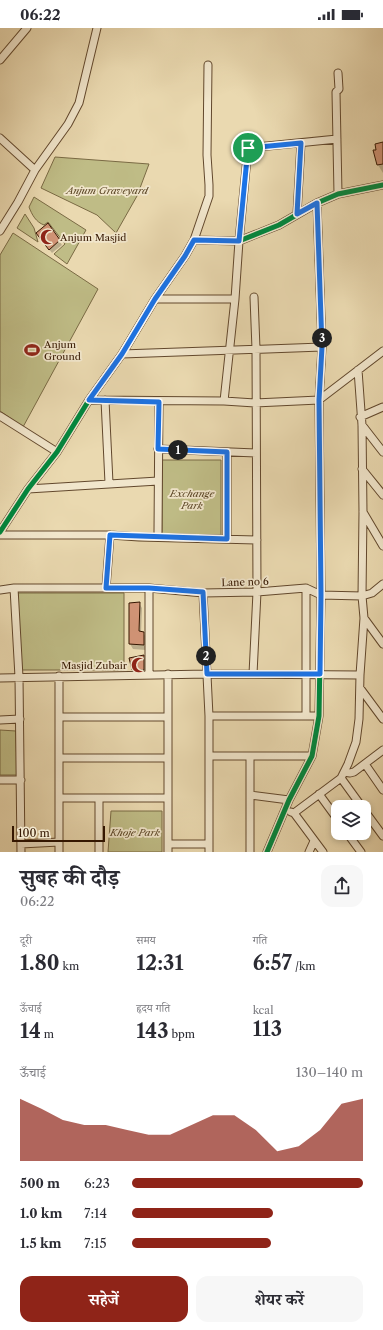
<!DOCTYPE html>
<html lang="hi">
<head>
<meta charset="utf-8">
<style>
	:root { --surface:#fff; --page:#f7f7f7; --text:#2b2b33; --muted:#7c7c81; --accent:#8f2418 }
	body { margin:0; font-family:"Libre Caslon Text","Noto Serif Devanagari",serif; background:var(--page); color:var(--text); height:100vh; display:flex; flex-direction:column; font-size:15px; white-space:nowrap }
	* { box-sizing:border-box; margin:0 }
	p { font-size:13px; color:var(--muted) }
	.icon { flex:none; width:22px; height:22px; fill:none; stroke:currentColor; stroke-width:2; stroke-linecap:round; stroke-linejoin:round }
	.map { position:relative; height:824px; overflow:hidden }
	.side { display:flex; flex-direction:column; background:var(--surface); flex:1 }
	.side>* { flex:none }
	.fabs { position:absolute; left:331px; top:772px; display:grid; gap:8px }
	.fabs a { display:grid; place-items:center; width:40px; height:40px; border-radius:8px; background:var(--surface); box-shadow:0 2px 6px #0003; font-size:20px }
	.scale { position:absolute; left:12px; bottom:10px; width:93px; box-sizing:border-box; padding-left:4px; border:2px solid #351701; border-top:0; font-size:11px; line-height:14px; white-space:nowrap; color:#351701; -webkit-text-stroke:3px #f1e6cc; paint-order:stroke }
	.pin { position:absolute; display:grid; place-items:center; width:34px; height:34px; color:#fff; margin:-17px; border:2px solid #fff; border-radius:50%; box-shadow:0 1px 4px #0007 }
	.km { position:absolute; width:20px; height:20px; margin:-10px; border-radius:50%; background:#222; color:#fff; font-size:11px; line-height:20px; text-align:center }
	.round { display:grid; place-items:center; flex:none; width:42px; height:42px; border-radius:12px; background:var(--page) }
	.summary { display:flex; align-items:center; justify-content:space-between; height:68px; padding:0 20px }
	h1 { font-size:22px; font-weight:700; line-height:30px }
	.figures { display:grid; grid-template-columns:repeat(3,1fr); gap:6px; height:68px; padding:4px 20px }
	.figures div { display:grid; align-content:center }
	.figures b { font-size:20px; font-weight:700 }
	.figures small { font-size:11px; font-weight:400 }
	.figures p { font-size:11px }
	.chart { height:112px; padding:8px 20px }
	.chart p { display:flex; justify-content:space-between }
	.chart svg { width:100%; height:72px; margin-top:4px; fill:var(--accent); opacity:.7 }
	.action { display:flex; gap:8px; margin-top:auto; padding:8px 20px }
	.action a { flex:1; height:46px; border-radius:12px; background:var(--accent); color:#fff; font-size:16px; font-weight:700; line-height:46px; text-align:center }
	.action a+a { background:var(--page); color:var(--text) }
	ul { padding:0 20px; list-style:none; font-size:13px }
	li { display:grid; grid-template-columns:64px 48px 1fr; align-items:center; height:30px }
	li i { height:10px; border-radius:5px; background:var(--accent) }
	.status { display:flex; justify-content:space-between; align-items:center; height:28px; padding:0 20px; background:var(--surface); direction:ltr }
	.status svg { height:11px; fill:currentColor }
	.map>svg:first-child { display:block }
</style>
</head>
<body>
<div class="status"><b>06:22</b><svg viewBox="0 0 49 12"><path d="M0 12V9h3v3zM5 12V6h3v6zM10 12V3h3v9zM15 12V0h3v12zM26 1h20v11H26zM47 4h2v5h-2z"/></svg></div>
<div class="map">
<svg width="383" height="824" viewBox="0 0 383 824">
	<rect width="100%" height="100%" fill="#ead9b0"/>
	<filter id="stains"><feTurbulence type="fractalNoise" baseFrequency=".005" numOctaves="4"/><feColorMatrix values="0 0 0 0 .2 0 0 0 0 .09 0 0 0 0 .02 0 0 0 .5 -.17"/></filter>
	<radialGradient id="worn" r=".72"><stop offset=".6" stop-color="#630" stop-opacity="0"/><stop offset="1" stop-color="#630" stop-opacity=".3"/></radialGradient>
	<path fill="#bfbc86" stroke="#7a6a44" d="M55,129L149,136L137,168L116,205L97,187L41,160Z
		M34,169L86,202L67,236L54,226L65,216L48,194L44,197C36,194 32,187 29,179Z
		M25,186L34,200L38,214L17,200Z
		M13,205L98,261L23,399L0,383V227Z
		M162,432H221V509H162Z
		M18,565H124V642H18Z
		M0,702L16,703L17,747H0Z
		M111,783H162V824H108Z"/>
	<path fill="#0003" d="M383,116V145L378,137L377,122Z
		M48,196L62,217L52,225L40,210Z
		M139,575L142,580L141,605H143L146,609V622L133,621L130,616V576Z
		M143,628L146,633V647H136L133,642L130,631Z"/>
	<path fill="#d09375" stroke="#351701" d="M383,114V136L377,137L373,122H376L375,116Z
		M48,195L60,212L49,222L36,205Z
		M140,574L139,603L144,604V617L129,616V575Z
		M144,627V642H132L129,630Z"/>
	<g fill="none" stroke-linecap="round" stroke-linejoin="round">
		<defs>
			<path id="street" d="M0,32L27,0
				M338,45L339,61L336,64L338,166
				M0,110L35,142L18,174L0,203
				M35,142L68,96L79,75L97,0
				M297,186L301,115
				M194,212L209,168V157L207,127L208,37
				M155,271H235
				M122,326L322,319
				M89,372L224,373L255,375L319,372L383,323
				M105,372L109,455
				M224,373L235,271L239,213L248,120L337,111
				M0,388L57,424
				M360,389L383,379
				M362,397L383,424
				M158,421L256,425
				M362,441L383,467
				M28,461L158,453
				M363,484L383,518
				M0,504L28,461L57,424L89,372L122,326L155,271L185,228L194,212L239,213L279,197L317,175L338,166L383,157
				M158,504L159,374
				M0,507H110L139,509L257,512
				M227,511V424
				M14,560L19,649L21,824
				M106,560L110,507
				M149,560V646
				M306,560V688
				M0,562L14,560H149L203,565L257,564L306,560L321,567L362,568L372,565L383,556
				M203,565L209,688V824
				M364,590L383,616
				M168,646V824
				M253,646L257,564L256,321L254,269
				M59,648V824
				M0,650L207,646L360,647
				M360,660L383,691
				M209,688H319
				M59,689H168
				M0,692L20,691
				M209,728H312
				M250,728V824
				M59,730H168
				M365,736L383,762
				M344,744L350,745L354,744L383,722
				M341,750L362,779
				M0,752H21
				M319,766L338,792
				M250,767L289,772
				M59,770H168
				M99,770V824
				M364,782L383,808
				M291,784L294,785L323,824
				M294,785L341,750L348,736L356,714L359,691L360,647L364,590L362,568L363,484L362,397L358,342
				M347,805L361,824
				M21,816L59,814
				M168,816H209
				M267,824L289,772L312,728L319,688L321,567L319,372L322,319L317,175
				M309,824L314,813"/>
		</defs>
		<use href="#street" stroke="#62482d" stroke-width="9"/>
		<use href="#street" stroke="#f1e6cc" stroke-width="7"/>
		<defs>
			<path id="cycleway" d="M0,504L28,461L57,424L89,372L122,326L155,271L185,228L194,212L239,213L279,197L317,175L338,166L383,157
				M267,824L289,772L312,728L319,688L321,567L319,372L322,319L317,175"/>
		</defs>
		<use href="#cycleway" stroke="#f1e6cc" stroke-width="8"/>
		<use href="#cycleway" stroke="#00873e" stroke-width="5"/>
	</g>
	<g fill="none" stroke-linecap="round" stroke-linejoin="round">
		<defs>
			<path id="route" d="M301,115L297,186L317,175L322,319L319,372L321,567L320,646H207L203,564L149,560H106L110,507L227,511V424L158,421L159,374L89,372L122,326L155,271L185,228L194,212L239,213L248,120Z"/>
		</defs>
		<use href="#route" stroke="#fff" stroke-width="8"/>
		<use href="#route" stroke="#1a73e8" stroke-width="5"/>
	</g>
	<defs>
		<symbol id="mosque-bare" viewBox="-9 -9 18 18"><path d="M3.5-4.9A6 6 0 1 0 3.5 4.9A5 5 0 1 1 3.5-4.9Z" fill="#8f2418" stroke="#f1e6cc" stroke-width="2.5" paint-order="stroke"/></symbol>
		<symbol id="stadium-bare" viewBox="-9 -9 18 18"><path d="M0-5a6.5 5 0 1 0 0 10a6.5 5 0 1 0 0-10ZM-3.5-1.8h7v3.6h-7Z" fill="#8f2418" stroke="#f1e6cc" stroke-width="2.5" paint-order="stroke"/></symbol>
	</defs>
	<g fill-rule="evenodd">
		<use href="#mosque-bare" x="37" y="198" width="22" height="22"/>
		<use href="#stadium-bare" x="21" y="311" width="22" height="22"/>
		<use href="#mosque-bare" x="128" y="626" width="22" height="22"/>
	</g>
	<g text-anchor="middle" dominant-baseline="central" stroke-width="3.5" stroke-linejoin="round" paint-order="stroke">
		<g font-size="10" font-style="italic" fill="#5e4929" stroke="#f1e6cc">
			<text x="107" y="162">Anjum Graveyard</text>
			<text x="192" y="465">Exchange<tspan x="192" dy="12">Park</tspan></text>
			<text x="135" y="804">Khoje Park</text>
		</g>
		<g font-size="10" fill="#351701" stroke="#f1e6cc" text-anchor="start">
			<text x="60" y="209">Anjum Masjid</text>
			<text x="44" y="316">Anjum<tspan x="44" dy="12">Ground</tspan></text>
			<text x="127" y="637" text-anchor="end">Masjid Zubair</text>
		</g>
		<g font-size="10" fill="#351701" stroke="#f1e6cc">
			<text transform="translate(245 554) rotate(-2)">Lane no 6</text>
		</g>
	</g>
	<rect width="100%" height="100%" filter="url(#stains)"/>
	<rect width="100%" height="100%" fill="url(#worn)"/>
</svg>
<div class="fabs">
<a><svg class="icon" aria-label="layers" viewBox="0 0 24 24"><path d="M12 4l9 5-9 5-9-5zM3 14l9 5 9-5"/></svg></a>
</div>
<div class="scale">100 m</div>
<div class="pin" style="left:248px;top:120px;background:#1e9e55"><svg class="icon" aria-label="arrive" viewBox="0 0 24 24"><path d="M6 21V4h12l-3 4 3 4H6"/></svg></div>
<b class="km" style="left:178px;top:422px">1</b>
<b class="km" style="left:206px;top:628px">2</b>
<b class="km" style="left:322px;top:310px">3</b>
</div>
<section class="side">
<div class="summary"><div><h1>सुबह की दौड़</h1><p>06:22</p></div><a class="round"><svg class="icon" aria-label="share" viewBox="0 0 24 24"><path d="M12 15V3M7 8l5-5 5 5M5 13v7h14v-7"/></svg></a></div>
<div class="figures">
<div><p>दूरी</p><b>1.80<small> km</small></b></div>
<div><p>समय</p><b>12:31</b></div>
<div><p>गति</p><b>6:57<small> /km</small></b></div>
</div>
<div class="figures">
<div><p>ऊँचाई</p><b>14<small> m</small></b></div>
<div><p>हृदय गति</p><b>143<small> bpm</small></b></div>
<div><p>kcal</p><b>113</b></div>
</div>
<div class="chart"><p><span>ऊँचाई</span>130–140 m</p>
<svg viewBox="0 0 160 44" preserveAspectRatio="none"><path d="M0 44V6L10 12L20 19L30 22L40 22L50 25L60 28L70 28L80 22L90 16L100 16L110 25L120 38L130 35L140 25L150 9L160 6V44z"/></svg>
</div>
<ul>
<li><b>500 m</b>6:23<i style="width:100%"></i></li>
<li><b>1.0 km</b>7:14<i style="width:61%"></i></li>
<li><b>1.5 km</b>7:15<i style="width:60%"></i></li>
</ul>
<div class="action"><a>सहेजें</a><a>शेयर करें</a></div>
</section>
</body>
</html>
